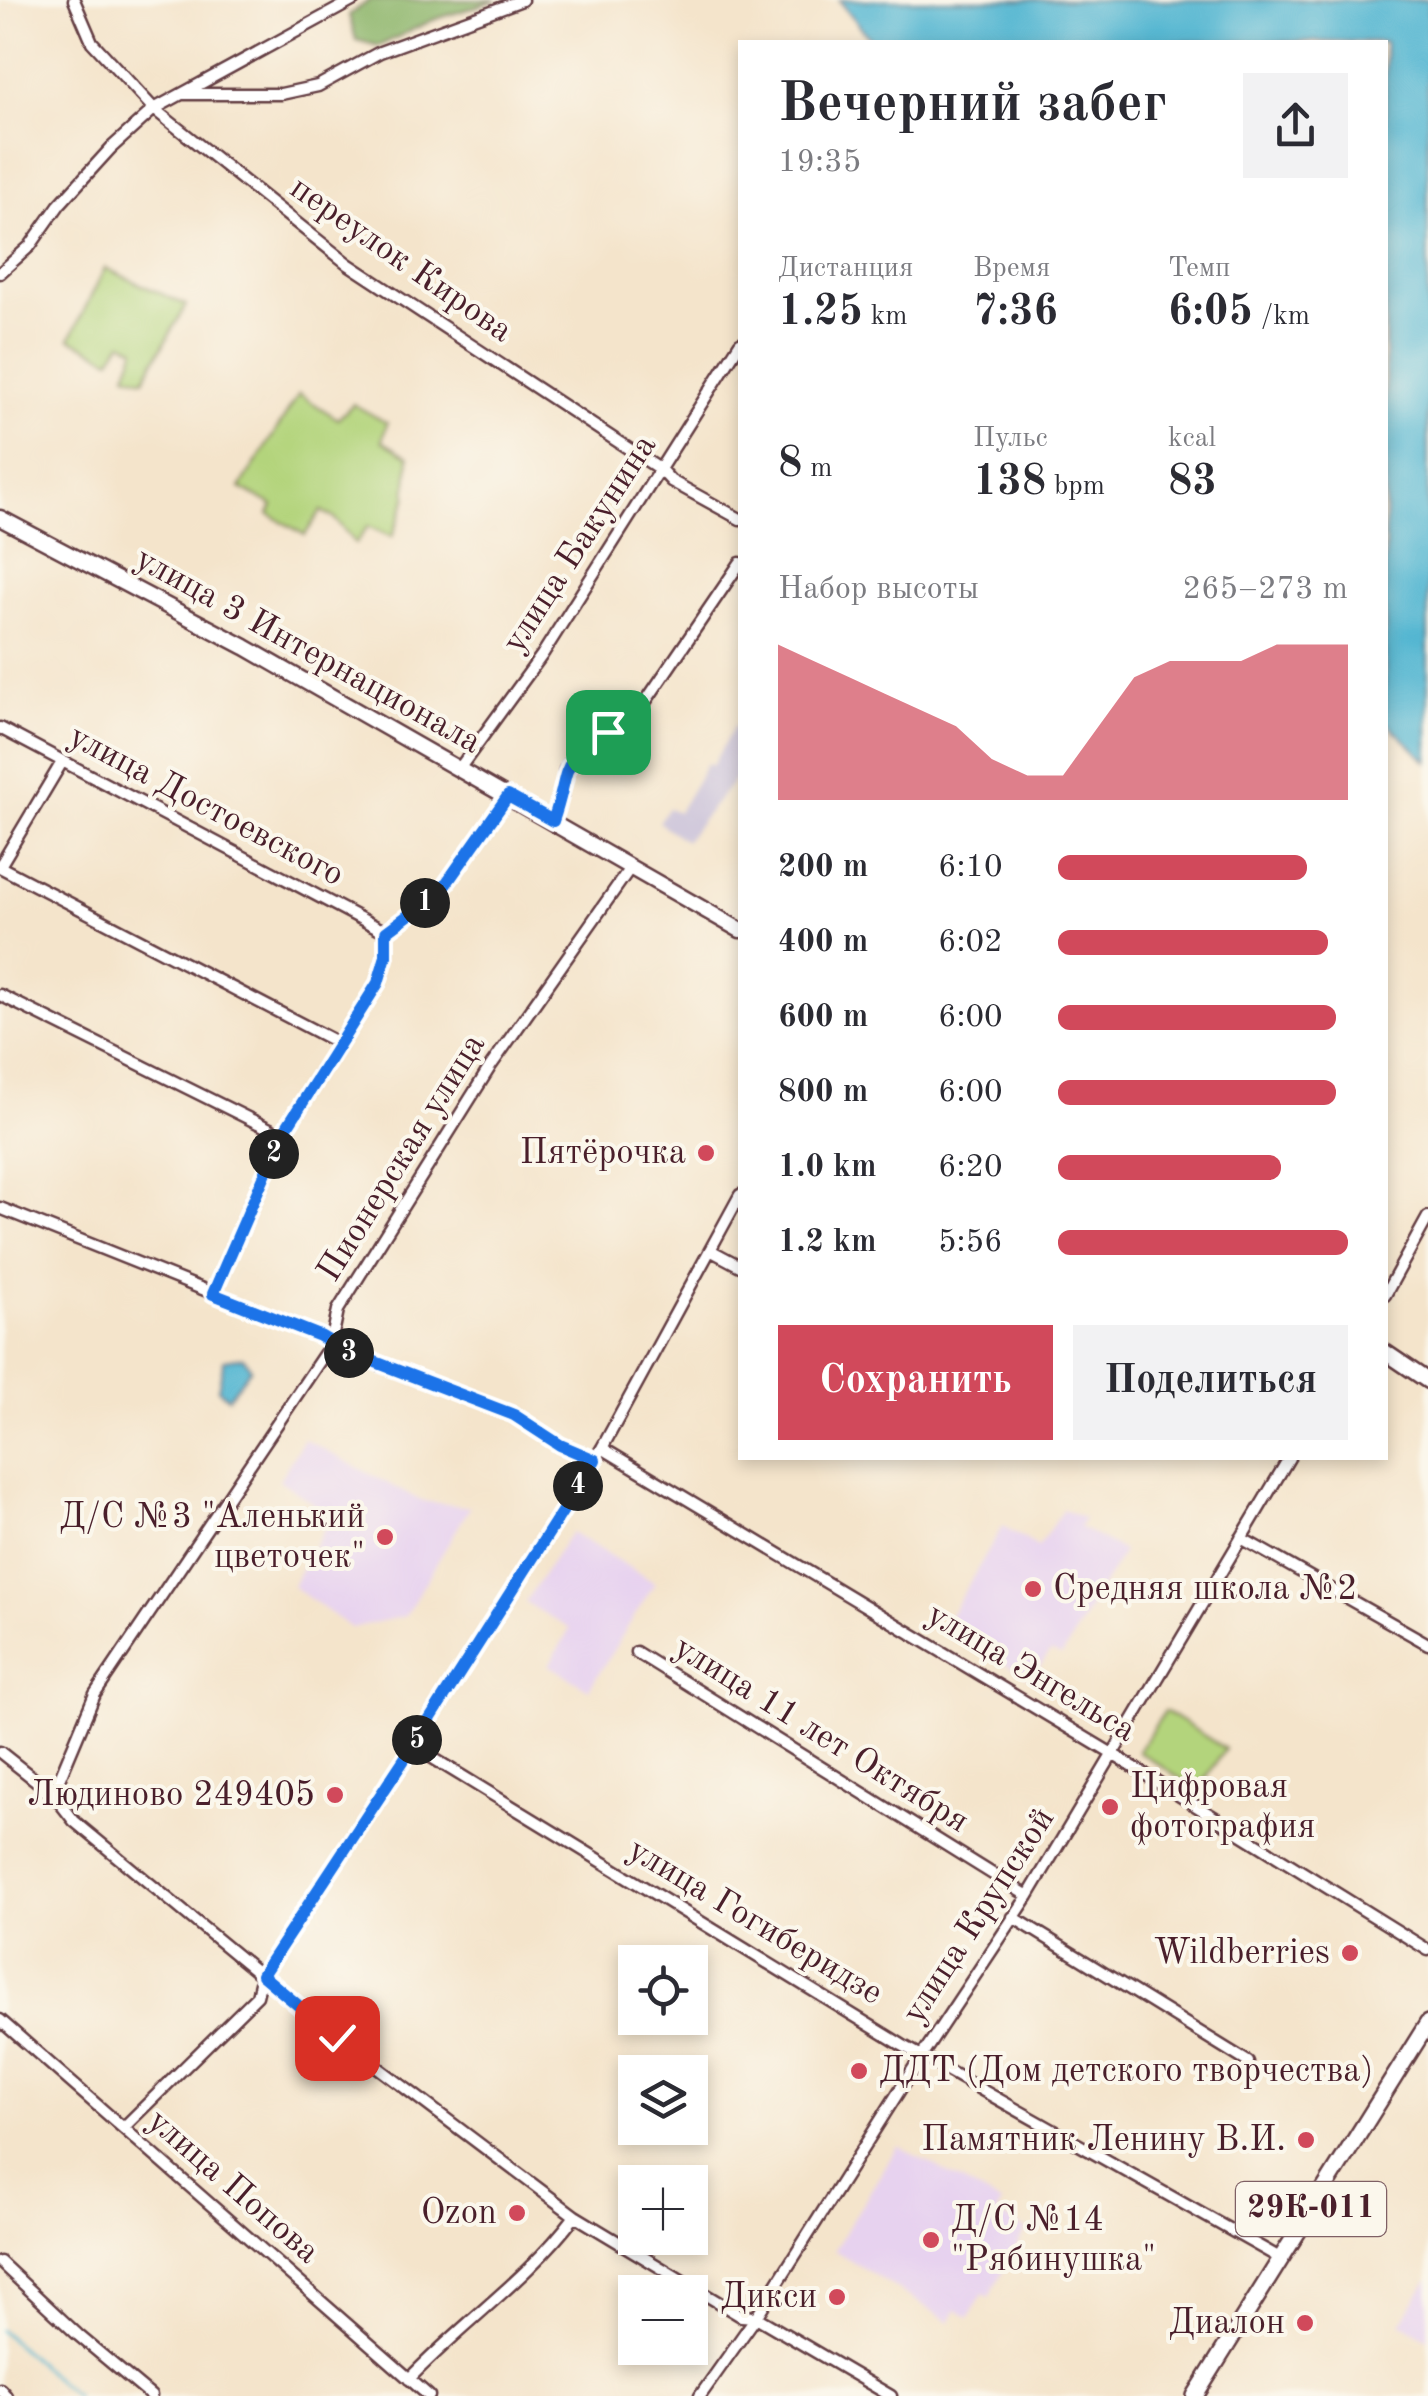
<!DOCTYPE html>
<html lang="ru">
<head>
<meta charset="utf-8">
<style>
	:root { --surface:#fff; --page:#f2f2f3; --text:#2b2b33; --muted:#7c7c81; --accent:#d1495b }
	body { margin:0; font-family:"Old Standard TT",serif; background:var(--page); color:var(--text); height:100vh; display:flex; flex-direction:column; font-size:38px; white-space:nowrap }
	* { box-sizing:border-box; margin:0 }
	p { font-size:32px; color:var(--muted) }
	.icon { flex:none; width:55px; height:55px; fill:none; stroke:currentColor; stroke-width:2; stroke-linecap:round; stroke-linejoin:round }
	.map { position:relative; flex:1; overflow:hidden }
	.side { position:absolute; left:738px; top:40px; width:650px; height:1420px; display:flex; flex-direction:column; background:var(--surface); border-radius:0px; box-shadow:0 5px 15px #0003 }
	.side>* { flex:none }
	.controls { position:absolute; left:618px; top:1945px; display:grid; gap:20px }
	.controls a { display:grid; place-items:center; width:90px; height:90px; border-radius:0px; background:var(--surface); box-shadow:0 5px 15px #0003; font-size:50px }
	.pin { position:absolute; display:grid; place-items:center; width:85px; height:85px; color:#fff; margin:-42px; border-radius:20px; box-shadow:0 5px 15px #0006 }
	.km { position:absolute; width:50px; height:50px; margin:-25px; border-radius:50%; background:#222; color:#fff; font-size:28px; line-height:50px; text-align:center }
	.round { display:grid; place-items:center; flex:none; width:105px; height:105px; border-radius:0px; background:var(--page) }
	.overview { display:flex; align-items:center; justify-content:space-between; height:170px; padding:0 40px }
	h1 { font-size:55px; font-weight:600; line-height:75px }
	.figures { display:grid; grid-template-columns:repeat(3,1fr); gap:15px; height:170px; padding:10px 40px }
	.figures div { display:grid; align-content:center }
	.figures b { font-size:42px; font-weight:600 }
	.figures small { font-size:28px; font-weight:400 }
	.figures p { font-size:28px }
	.chart { height:280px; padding:20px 40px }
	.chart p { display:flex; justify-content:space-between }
	.chart svg { width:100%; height:180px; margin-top:10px; fill:var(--accent); opacity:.7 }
	.primary-button { display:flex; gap:20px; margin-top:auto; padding:20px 40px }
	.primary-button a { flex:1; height:115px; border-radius:0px; background:var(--accent); color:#fff; font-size:40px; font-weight:600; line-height:115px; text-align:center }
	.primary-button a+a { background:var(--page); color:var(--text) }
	ul { padding:0 40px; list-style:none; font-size:32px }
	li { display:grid; grid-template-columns:160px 120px 1fr; align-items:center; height:75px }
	li i { height:25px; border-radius:12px; background:var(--accent) }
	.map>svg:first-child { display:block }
</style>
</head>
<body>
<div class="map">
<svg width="1428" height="2396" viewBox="0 0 1428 2396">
	<rect width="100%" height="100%" fill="#fbf7ec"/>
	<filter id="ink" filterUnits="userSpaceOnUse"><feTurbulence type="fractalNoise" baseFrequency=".01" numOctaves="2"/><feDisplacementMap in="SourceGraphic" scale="20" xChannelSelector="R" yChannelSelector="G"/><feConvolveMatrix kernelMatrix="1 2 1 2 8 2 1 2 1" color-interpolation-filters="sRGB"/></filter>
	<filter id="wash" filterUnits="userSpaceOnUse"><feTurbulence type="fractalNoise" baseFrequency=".0048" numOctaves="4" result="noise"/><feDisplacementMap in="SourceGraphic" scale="40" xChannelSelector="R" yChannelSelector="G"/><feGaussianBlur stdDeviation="2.25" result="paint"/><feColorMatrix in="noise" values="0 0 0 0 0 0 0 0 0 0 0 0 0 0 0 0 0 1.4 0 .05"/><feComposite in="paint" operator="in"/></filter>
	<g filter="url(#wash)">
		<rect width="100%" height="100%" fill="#f4e4cb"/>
		<path fill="#e7d2ef" d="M304,1439L421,1501L470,1507L405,1616L351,1628L292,1586L332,1516L279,1480Z
			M1063,1509L1084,1519L1079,1527L1123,1551L1062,1656L1050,1652L1031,1679L943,1627L1003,1526L1038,1547Z
			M571,1532L655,1583L589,1689L549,1665L570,1629L525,1602Z
			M898,2146L1002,2204L996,2213L1026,2230L989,2297L982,2294L969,2318L957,2310L950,2322L834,2250Z
			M1428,2279V2339L1401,2323Z"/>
		<path fill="#c8bfd8" d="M734,726L740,728V781L735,779L685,841L658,822L668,808L678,812L707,763L712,766Z"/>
		<path fill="#b3d47c" stroke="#7e7a54" stroke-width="2.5" d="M105,268L186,305L144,379L126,374L136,348L122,342L111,359L70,339Z
			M299,394L338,419L353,404L387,423L382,441L409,457L406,500L392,537L368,526L356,544L334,518L321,511L305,535L269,514L273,505L240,488Z
			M1165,1711L1225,1749L1198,1790L1138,1751Z"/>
		<path fill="#8eb66c" stroke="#6c6a4c" stroke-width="2.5" d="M370,0H496L433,20L379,46L356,40L349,15Z"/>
		<path fill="#52b6d1" stroke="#4e6a7e" stroke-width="2.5" d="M839,0H1428V762L1385,721V42H873Z
			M243,1357L251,1368L228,1398L218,1389L224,1360Z"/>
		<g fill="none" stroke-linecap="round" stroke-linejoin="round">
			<path stroke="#52b6d1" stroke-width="2.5" d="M0,2330L75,2396"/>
		</g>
	</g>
	<g filter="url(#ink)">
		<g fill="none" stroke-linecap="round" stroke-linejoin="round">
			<defs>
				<path id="street" d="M74,0L92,42L154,109L348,264L661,470L671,481L740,519
					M182,94H281L318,86L380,52L522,0
					M0,273L30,246L59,205L111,148L154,109L354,0
					M0,728L386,932
					M459,769L542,655L740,343
					M553,821L562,795L565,770L575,753L646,701L740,563
					M0,866L62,762
					M0,867L338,1043
					M0,995L282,1135
					M0,1208L320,1336L343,1351L514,1415L561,1445L595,1460
					M710,1250L740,1266
					M213,1294L282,1135L378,983L386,956V932L441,891L508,796
					M1385,1295L1428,1217
					M602,1448L1114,1755L1428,1950
					M1241,1538L1428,1644
					M636,1652L1028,1896
					M413,1746L902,2045L1280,2258
					M0,1752L53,1794L74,1821L315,2020L575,2216L741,2316L756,2317L891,2396
					M53,1794L95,1694L331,1344L338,1310L490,1067L630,868
					M1013,1917L1248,2062
					M0,2020L429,2396
					M124,2127L257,1996L262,1975L413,1746L602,1448L740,1195
					M0,2262L78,2335L151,2396
					M409,2379C462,2323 528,2279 575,2216
					M0,2389L6,2396
					M700,2396L756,2317L915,2066L1028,1896L1289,1458"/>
				<path id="secondary" d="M0,518L245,647L740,930
					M1385,1352L1428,1381"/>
				<path id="primary" d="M1195,2396L1428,2023"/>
			</defs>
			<use href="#street" stroke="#643d43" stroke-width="15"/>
			<use href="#secondary" stroke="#643d43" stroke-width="19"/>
			<use href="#primary" stroke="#643d43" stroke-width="20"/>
			<use href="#street" stroke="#fff" stroke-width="10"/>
			<use href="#secondary" stroke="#fff" stroke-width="14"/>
			<use href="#primary" stroke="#fff" stroke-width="15"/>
		</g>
	</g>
	<g fill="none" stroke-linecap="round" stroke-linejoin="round" filter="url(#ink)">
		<defs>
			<path id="route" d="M337,2038L262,1975L413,1746L595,1460L560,1445L514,1415L344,1350L320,1336L213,1294L282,1135L378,983L386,956V932L441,891L508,796L553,821C572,767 555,766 608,732"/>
		</defs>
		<use href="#route" stroke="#fff" stroke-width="20"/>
		<use href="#route" stroke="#1a73e8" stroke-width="12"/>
	</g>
	<g fill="#d1495b" stroke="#fbf7ec" stroke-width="4">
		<circle cx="706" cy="1153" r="10"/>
		<circle cx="385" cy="1537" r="10"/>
		<circle cx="1033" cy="1589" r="10"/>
		<circle cx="335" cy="1795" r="10"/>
		<circle cx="1110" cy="1807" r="10"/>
		<circle cx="1350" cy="1953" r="10"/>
		<circle cx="859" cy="2071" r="10"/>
		<circle cx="1306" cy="2140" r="10"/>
		<circle cx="517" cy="2213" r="10"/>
		<circle cx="931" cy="2240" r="10"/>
		<circle cx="837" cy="2297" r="10"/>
		<circle cx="1305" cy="2323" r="10"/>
	</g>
	<g text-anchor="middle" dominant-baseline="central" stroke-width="8" stroke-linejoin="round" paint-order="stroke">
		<rect fill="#fbf7ec" stroke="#7f6065" stroke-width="2.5" x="1236" y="2182" width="150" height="54" rx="8"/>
		<g font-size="32" font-weight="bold" fill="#4a1f2b">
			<text x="1311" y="2209">29К-011</text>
		</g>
		<g font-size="35" fill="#4a1f2b" stroke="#fbf7ec">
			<text transform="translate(401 260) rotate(35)">переулок Кирова</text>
			<text transform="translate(580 544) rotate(-57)">улица Бакунина</text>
			<text transform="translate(308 651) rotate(29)">улица 3 Интернационала</text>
			<text transform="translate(206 806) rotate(28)">улица Достоевского</text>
			<text transform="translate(402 1158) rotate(-58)">Пионерская улица</text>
			<text transform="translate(1031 1673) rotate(31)">улица Энгельса</text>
			<text transform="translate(821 1735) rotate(32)">улица 11 лет Октября</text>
			<text transform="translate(979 1916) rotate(-57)">улица Крупской</text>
			<text transform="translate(755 1922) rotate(31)">улица Гогиберидзе</text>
			<text transform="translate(233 2187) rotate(41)">улица Попова</text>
		</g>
		<g font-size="35" fill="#4a1f2b" stroke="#fbf7ec" text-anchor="end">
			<text x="686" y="1153">Пятёрочка</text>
			<text x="365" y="1517">Д/С №3 "Аленький<tspan x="365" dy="40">цветочек"</tspan></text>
			<text x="1053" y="1589" text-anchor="start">Средняя школа №2</text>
			<text x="1130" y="1787" text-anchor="start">Цифровая<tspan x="1130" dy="40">фотография</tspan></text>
			<text x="315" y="1795">Людиново 249405</text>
			<text x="1330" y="1953">Wildberries</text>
			<text x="879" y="2071" text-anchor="start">ДДТ (Дом детского творчества)</text>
			<text x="1286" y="2140">Памятник Ленину В.И.</text>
			<text x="497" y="2213">Ozon</text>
			<text x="951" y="2220" text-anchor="start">Д/С №14<tspan x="951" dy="40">"Рябинушка"</tspan></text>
			<text x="817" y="2297">Дикси</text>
			<text x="1285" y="2323">Диалон</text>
		</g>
	</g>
</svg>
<div class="controls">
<a><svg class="icon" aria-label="locate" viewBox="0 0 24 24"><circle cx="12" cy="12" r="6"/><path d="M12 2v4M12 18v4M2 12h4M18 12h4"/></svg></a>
<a><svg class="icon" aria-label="layers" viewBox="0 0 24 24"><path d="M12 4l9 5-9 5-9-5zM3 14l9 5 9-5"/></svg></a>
<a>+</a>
<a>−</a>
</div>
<div class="pin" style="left:608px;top:732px;background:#1e9e55"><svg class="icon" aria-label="arrive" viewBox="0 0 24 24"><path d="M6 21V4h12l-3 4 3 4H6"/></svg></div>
<div class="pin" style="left:337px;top:2038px;background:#d93025"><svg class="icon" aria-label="check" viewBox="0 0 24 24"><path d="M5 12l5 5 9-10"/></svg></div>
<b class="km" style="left:425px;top:903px">1</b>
<b class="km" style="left:274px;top:1154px">2</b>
<b class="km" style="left:349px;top:1353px">3</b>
<b class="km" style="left:578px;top:1486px">4</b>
<b class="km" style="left:417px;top:1740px">5</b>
<section class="side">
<div class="overview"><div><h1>Вечерний забег</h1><p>19:35</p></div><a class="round"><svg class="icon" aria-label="share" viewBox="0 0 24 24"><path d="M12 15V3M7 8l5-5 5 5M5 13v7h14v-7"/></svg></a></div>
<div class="figures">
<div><p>Дистанция</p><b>1.25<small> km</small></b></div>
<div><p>Время</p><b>7:36</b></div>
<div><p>Темп</p><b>6:05<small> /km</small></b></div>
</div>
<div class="figures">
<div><b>8<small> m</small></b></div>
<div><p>Пульс</p><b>138<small> bpm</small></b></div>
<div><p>kcal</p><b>83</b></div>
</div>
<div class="chart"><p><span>Набор высоты</span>265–273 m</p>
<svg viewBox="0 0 160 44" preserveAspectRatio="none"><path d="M0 44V6L10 10L20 14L30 18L40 22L50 26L60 34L70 38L80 38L90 26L100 14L110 10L120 10L130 10L140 6L150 6L160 6V44z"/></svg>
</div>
<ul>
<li><b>200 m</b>6:10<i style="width:86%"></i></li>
<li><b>400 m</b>6:02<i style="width:93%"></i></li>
<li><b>600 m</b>6:00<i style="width:96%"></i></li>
<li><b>800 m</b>6:00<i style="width:96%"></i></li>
<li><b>1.0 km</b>6:20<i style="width:77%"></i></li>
<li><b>1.2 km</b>5:56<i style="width:100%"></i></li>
</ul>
<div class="primary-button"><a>Сохранить</a><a>Поделиться</a></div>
</section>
</div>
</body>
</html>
